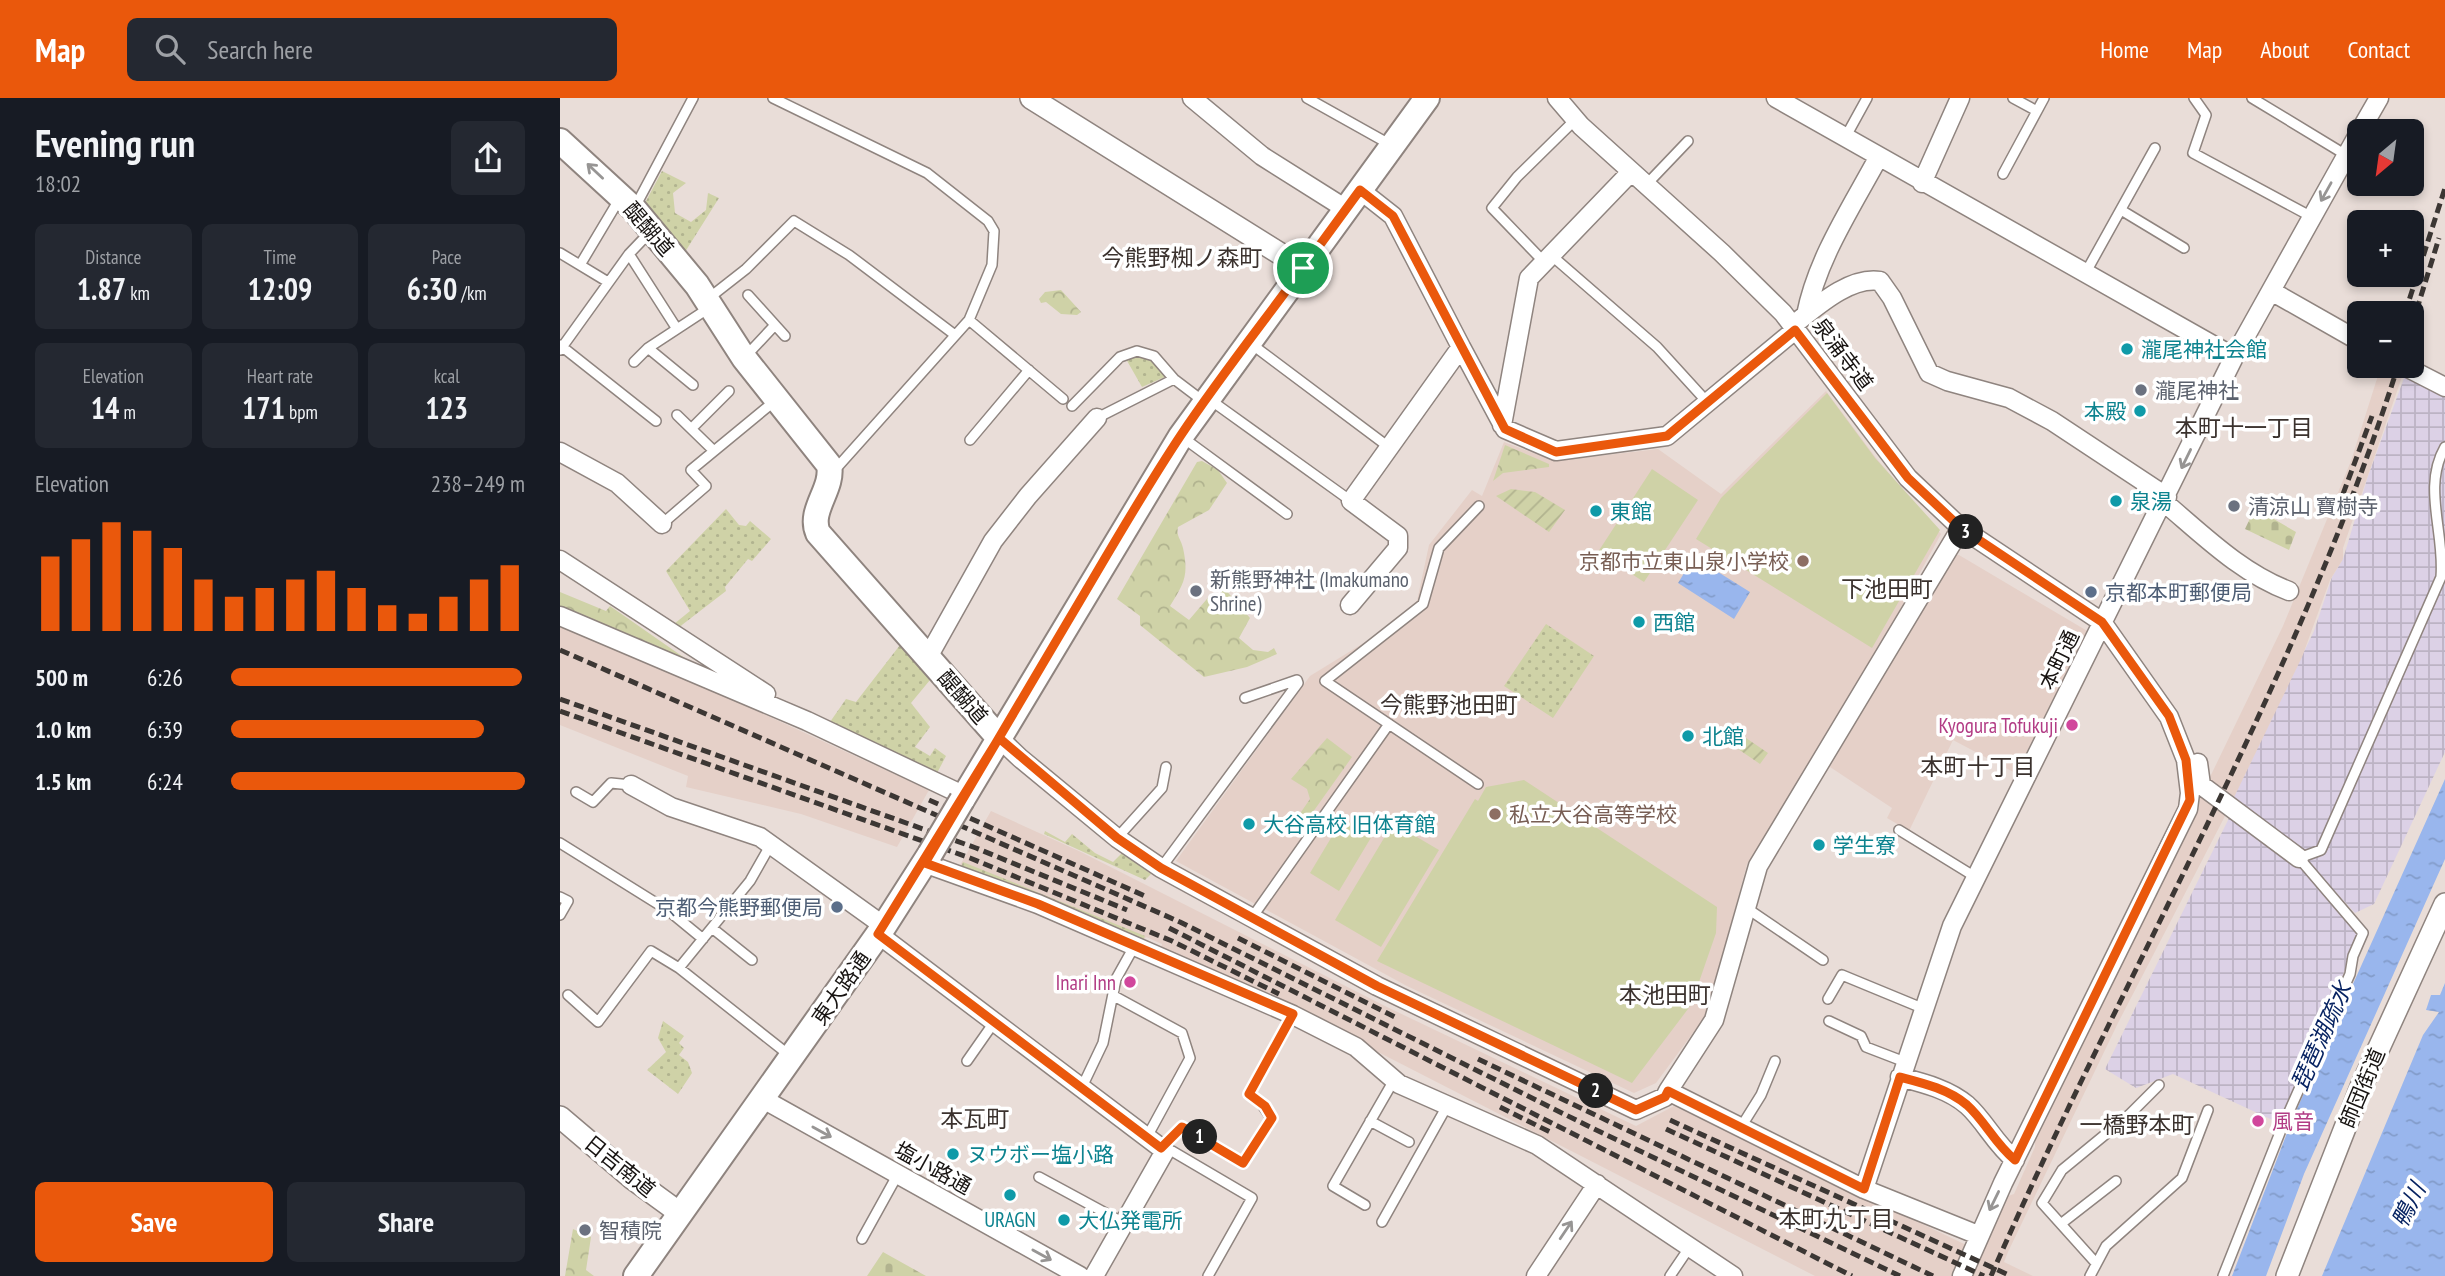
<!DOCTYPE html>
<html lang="en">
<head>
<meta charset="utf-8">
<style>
	:root { --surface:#171b24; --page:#242831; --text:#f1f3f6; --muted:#9ea1a6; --accent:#ea580c }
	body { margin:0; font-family:"PT Sans Narrow","Noto Sans JP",sans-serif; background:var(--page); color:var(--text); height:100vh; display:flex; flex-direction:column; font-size:26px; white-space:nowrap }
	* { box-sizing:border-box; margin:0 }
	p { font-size:23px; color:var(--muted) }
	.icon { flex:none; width:38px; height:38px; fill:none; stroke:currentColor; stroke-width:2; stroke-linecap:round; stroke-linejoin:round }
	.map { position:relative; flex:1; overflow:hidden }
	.panel { display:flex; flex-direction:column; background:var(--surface); width:560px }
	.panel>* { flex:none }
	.needle { width:46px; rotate:209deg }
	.buttons { position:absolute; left:1787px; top:21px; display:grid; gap:14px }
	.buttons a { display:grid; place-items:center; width:77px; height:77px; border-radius:10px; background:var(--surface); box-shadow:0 4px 10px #0003; font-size:35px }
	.pin { position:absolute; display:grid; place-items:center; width:60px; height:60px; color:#fff; margin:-30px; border:4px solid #fff; border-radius:50%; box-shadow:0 2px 7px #0007 }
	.km { position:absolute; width:35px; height:35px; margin:-18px; border-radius:50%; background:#222; color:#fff; font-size:19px; line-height:35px; text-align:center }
	.round { display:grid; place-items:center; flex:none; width:74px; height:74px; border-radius:10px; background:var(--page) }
	.summary { display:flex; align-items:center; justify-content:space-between; height:119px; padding:0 35px }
	h1 { font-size:38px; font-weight:700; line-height:52px }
	.metrics { display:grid; grid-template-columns:repeat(3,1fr); gap:10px; height:119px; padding:7px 35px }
	.metrics div { display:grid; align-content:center; border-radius:10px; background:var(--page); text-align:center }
	.metrics b { font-size:30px; font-weight:700 }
	.metrics small { font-size:19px; font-weight:400 }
	.metrics p { font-size:19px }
	.chart { height:196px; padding:14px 35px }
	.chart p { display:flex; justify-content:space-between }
	.chart svg { width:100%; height:126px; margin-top:7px; stroke:var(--accent); stroke-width:6 }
	.cta { display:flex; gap:14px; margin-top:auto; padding:14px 35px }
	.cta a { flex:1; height:80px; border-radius:10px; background:var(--accent); color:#fff; font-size:28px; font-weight:700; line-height:80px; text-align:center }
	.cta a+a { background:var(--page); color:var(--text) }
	ul { padding:0 35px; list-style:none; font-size:23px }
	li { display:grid; grid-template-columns:112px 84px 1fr; align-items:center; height:52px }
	li i { height:18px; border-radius:9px; background:var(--accent) }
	header { display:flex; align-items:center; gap:42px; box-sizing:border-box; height:98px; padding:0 35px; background:var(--accent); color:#fff }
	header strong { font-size:33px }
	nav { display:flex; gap:38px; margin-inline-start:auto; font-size:24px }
	.search { width:490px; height:63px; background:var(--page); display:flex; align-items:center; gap:18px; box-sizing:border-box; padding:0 24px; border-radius:10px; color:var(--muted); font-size:26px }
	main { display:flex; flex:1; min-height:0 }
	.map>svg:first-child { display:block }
</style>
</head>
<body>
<header>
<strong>Map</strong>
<div class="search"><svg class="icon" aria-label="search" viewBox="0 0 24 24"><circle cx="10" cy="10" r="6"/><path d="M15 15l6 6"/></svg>Search here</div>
<nav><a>Home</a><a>Map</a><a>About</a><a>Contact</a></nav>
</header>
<main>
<section class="panel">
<div class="summary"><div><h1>Evening run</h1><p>18:02</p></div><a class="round"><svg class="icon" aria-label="share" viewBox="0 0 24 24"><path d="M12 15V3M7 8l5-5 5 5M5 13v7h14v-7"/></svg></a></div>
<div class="metrics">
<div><p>Distance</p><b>1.87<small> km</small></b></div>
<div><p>Time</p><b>12:09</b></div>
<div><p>Pace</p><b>6:30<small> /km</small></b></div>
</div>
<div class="metrics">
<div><p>Elevation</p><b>14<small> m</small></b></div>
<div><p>Heart rate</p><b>171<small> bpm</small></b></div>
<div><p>kcal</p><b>123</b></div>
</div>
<div class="chart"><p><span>Elevation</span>238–249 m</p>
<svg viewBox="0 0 160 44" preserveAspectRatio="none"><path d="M5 44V18M15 44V12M25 44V6M35 44V9M45 44V15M55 44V26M65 44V32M75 44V29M85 44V26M95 44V23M105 44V29M115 44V35M125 44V38M135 44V32M145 44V26M155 44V21"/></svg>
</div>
<ul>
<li><b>500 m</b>6:26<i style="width:99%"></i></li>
<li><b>1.0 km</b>6:39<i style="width:86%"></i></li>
<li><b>1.5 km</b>6:24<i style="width:100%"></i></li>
</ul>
<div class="cta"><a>Save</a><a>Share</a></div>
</section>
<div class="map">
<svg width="1885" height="1178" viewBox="0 0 1885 1178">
	<defs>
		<pattern id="industrial-grid" width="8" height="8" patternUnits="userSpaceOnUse" patternTransform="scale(1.75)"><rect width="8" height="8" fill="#dcd1e6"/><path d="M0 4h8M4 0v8" fill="none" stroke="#bcb3c4"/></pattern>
		<pattern id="grass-dots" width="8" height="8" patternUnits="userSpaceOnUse" patternTransform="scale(1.75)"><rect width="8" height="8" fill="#cfd2a7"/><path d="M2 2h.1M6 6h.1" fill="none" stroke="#b1b38f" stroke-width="1.8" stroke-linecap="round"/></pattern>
		<pattern id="forest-crowns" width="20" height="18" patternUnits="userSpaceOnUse" patternTransform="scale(1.75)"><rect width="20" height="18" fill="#cfd2a7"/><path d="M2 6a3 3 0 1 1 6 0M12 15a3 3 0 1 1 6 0" fill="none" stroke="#b1b38f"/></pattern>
		<pattern id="cemetery-stones" width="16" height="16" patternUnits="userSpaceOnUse" patternTransform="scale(1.75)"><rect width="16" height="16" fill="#cfd2a7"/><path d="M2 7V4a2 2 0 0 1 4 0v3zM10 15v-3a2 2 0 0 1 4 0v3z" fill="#b1b38f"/></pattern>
		<pattern id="garden-furrows" width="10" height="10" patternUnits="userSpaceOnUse" patternTransform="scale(1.75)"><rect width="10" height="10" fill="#cfd2a7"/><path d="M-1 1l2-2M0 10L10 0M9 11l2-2" fill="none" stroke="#b1b38f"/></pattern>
		<pattern id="water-ripples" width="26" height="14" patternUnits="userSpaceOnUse" patternTransform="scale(1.75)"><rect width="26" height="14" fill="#99b6ed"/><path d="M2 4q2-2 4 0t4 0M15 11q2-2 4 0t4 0" fill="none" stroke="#839cca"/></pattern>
	</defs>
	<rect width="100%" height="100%" fill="#e9ddd8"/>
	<path fill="url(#industrial-grid)" d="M1847,272L1885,295V654L1814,806L1795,815L1741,756L1671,704L1754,533L1772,479L1783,461L1808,378Z
		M1672,714L1735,763L1798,837L1765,924L1719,1025L1613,976L1576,990L1545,971Z"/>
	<path fill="#e5d0c8" d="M1821,268H1836L1844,273L1783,450V461L1770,482L1742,559L1664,720L1558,925L1448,1154L1444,1164L1473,1178H1255L777,933L601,851L602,846L586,839L583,843L399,769L431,713L521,754L827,909L1076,1028L1114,1008L1421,1154L1448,1098L1454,1096L1475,1049V1041L1723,528L1791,363Z
		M1266,293L1316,360L1381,436L1260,658L1187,766L1147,916L1096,985L1074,995L847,888L616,763L750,578L815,538L857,503L869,447L912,392L922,398L944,344L995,363L1098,351L1161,396Z
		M1392,457H1399L1529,534L1459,677L1393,642L1349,733L1327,720L1332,710L1270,669Z
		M0,524L149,591L369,692L337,749L241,716L126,689L128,678L0,627Z"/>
	<path fill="url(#grass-dots)" d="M102,73L126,85L113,95L115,115L131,124L146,112L148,95L159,100L125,154L85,105Z
		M576,257L595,263L607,278L582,289L566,261Z
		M166,411L179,427L186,428L190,423L211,441L192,463L188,461L165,489L166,493L118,530L114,526L130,513L106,473Z
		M986,526L1034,558L993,620L944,588Z
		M340,547L370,582L351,605L370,629L355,649L370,658L375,650L386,658L376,677L270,624L286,601L296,604Z
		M485,733L505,744L512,736L535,755L553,764L562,755L591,776L585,782L484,736Z
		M403,764L585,838L583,842L401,769Z
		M103,923L124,938L119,945L124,950L119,957L128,964L132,975L118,996L87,972L106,954L98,940Z"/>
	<path fill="url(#forest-crowns)" d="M501,192L521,214L517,217L501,216L486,204L481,205L479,201L485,194Z
		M945,347L989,366V369L943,375L933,383Z
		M642,363L658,372L667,385L649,412L618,429C616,438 621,441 623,450C629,478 624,485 610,508L629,522L652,495L658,497L664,490L690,520L679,540L693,552L708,554L714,550L717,556L687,569L644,579L580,527V518L557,501L637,364Z
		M0,494L46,513L50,508L139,570L0,508Z
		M767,640L792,659L738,735L730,730L750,701L747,691L731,681Z
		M13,1131L31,1139L26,1172L34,1178H5Z"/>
	<path fill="url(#cemetery-stones)" d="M1695,410L1736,434L1729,452L1685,431Z
		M323,1154L366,1178H307Z"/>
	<path fill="url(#garden-furrows)" d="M951,391L975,394L1005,412L989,434L936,398Z
		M1167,627L1208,655L1200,666L1159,638Z"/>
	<path fill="#cfd2a7" d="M1267,295L1315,360L1380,432L1312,550L1136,441L1161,400Z
		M1092,371L1138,402L1084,484L1038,454Z
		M964,682L1157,809L1156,835L1131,907L1072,985L817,863L915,701L918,703L926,689Z
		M783,720L812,738L779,793L750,775Z
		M833,725L879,752L821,849L775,822Z"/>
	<path fill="url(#water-ripples)" d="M1134,459L1190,494L1174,521L1118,485Z
		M1885,681V761L1744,1076L1706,1178H1672L1732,1022Z
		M1885,885V1178H1762L1863,937L1879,914L1866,912L1871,897H1880Z"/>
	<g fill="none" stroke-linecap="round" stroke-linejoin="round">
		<defs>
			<path id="service" d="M213,0L367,75L428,123L434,133L432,167L409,222L273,374
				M747,0L831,47
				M1453,0L1477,13
				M1634,0L1646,17L1633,55L1752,119
				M1692,0L1786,57
				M1285,40L1307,0
				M1443,76L1484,0
				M1086,87L1128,43
				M75,109L133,0
				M1561,112L1624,150
				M0,155L48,184
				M69,156L117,231
				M991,157L1097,249L1148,305
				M984,164L932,110L957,79L1016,21
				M20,167L60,100
				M1526,174L1595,50
				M188,197L225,238
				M149,200L186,171L234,123L289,157L395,237
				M409,222L503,301
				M690,245L830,350
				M0,247L96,323
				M88,250L133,287
				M0,252L69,156L90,134
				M185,259L215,227
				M74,264L88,250L149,210
				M649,301L791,403
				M512,308L560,259L577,253L594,258L614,281L643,303
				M117,317L153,352
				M537,320L614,281
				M132,330L169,293
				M622,339L727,416
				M410,342L469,272
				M102,426L146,388L131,372L216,302
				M918,686L765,583L863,506L879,450L919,408
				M16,694L33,704L51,685L71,687
				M1339,732L1417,780
				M557,740L602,690L606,669
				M0,745L109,813L143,841
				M601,770L738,585L737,582L685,600
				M0,799L8,803L0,817
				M1185,809L1263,862
				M691,821L829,626
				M152,830L192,862
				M119,870L190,783L211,746
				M8,897L38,924L91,853L119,870L229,957
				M554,898L622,935L630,960L587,1039
				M1268,901L1282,877L1362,910
				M1269,923L1301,938L1306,949L1345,964
				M407,963L435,923
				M522,989L543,945L556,881L575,847
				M810,1023L849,1044
				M1181,1029L1201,997L1215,963
				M601,1050L622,1029L683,1065L712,1021L701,1005L689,996L733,917
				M605,1053H612L692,1100L648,1178
				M479,1079L564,1125
				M805,1107L773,1088L830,989L839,986
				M822,1124L887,1008
				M1502,1125L1556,1083
				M302,1141L338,1076
				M1535,1164L1482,1105L1502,1072L1569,1017L1599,987
				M1110,1178L1129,1150
				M1530,1178L1546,1148L1622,1080L1648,1012
				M1663,1178L1721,1032L1790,876L1793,858L1803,835L1739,760L1761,752L1881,479C1885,435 1862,389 1885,349"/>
			<path id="minor" d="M632,0L702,58L786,111
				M997,0L1021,28L1162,155L1223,215L1348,380L1401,430L1542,524L1609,619L1626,662L1630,695L1628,711L1443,1085L1402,1178
				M1216,0L1674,259
				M1800,33L1819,0
				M1362,85L1400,0
				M1711,193L1799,243
				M1246,217C1257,161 1291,110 1318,60
				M1232,228C1255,210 1289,178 1320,183L1332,200L1369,275L1387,283L1449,300L1492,323L1607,399
				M901,249L945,331L996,353L1107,338L1235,232
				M1844,268L1885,289
				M942,327L969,180L1071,74
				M0,354L57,385L102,426
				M1605,405C1643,437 1681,475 1729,493
				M0,462L206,596
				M790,507L838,450V438L791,403L901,249L833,118L800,92
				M0,518L247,623L405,698
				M368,559L433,443L468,398L537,320
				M439,640L460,660L557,740L601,770L817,888L1076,1012L1105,999L1108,993L1304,1091L1418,1137
				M1638,665L1641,687L1739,760
				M71,687L111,709L200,739L324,828
				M364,765L478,806L733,917L796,949L839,986L977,1047L1173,1178
				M318,836L605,1053L534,1178
				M1340,979C1363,985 1388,991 1407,1007C1425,1023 1435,1046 1455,1062
				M1108,993L1154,922L1198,768L1401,430
				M203,1001L520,1178
				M1304,1091L1392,828L1674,259L1799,35
				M976,1178L1037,1086"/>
			<path id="tertiary" d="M471,0L743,170
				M0,1019L73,1081L121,1116
				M1727,1178L1801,989L1885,806"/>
			<path id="secondary" d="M0,43L74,111L137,187L184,260L269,367C274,391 248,412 258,435L439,640
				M402,702L621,338L867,0
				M76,1178L324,828L370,756"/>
		</defs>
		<use href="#service" stroke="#8f847f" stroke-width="12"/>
		<use href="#minor" stroke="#8f847f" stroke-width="21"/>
		<use href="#tertiary" stroke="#8f847f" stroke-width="24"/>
		<use href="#secondary" stroke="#8f847f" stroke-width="28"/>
		<use href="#service" stroke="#fff" stroke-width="9"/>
		<use href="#minor" stroke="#fff" stroke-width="18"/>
		<use href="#tertiary" stroke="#fff" stroke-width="21"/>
		<use href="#secondary" stroke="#fff" stroke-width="24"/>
		<path stroke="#3c3734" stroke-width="5" stroke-dasharray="10 5" stroke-linecap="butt" d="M1845,215L1885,90
			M1852,227L1879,140
			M1783,396L1812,318
			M0,552L620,824L1024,1026L1340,1178
			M0,601L416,750L567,812
			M0,613L410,760L612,843L719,896
			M369,702L585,798
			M609,830L1292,1178
			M678,840L837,920
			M918,961L1373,1178
			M940,1009L990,1034
			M1110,1022L1451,1178
			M1106,1031L1424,1178
			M1431,1178C1564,873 1737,586 1838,268"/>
		<defs>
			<path id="secondary-bridge" d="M370,756L402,702"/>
		</defs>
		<use href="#secondary-bridge" stroke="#8f847f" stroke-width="28" stroke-linecap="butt"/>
		<use href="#secondary-bridge" stroke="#fff" stroke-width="24"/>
	</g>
	<defs><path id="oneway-shaft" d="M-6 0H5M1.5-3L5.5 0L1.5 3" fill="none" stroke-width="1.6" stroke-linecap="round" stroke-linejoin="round" transform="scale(1.75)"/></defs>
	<g stroke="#979594">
		<use href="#oneway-shaft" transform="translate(35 73) rotate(-137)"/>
		<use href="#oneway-shaft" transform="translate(1766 94) rotate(119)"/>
		<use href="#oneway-shaft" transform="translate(1626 361) rotate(116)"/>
		<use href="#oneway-shaft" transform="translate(262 1034) rotate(29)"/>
		<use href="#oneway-shaft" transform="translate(1434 1103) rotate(116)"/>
		<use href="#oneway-shaft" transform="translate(1006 1132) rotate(-56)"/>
		<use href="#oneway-shaft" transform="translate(482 1157) rotate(29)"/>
	</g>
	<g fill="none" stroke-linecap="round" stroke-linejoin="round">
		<defs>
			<path id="route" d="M743,170C702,226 659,280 621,337C581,397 545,461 508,523C461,604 412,684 365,765L478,806L733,916L689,996L705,1008L712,1020L683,1065L622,1029L601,1050L318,836L439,640L557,740L601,770L817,888L1076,1012L1105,999L1108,993L1304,1091L1340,979C1363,985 1388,991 1407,1007C1425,1023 1435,1046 1455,1062L1630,702L1626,662L1609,618L1542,524L1401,430L1348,380L1235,232L1107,338L996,354L945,331L833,118L800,92L743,170"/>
		</defs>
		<use href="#route" stroke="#fff" stroke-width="14"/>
		<use href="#route" stroke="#ea580c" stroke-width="9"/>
	</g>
	<g fill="#0f9aa8" stroke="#fff" stroke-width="2.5">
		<circle cx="1567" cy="251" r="7"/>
		<circle cx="1580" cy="313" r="7"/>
		<circle cx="1556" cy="403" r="7"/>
		<circle cx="1036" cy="413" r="7"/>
		<circle cx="1079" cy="524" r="7"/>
		<circle cx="1128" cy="638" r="7"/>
		<circle cx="689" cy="726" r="7"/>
		<circle cx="1259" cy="747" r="7"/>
		<circle cx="393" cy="1056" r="7"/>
		<circle cx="450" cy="1097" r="7"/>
		<circle cx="504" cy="1122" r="7"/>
	</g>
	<g fill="#6b7280" stroke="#fff" stroke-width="2.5">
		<circle cx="1581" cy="292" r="7"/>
		<circle cx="1674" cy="408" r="7"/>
		<circle cx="636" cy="493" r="7"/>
		<circle cx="25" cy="1132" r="7"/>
	</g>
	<g fill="#8d6e63" stroke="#fff" stroke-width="2.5">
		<circle cx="1243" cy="463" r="7"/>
		<circle cx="935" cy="716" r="7"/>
	</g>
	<g fill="#5c6f8a" stroke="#fff" stroke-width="2.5">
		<circle cx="1531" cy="494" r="7"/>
		<circle cx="277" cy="809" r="7"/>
	</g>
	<g fill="#d1479c" stroke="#fff" stroke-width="2.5">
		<circle cx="1512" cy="627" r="7"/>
		<circle cx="570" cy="884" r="7"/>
		<circle cx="1698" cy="1023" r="7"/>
	</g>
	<g text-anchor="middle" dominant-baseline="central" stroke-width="7" stroke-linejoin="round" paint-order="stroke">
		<g font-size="21" fill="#171311" stroke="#fff">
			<text transform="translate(89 131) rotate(49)">醍醐道</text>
			<text transform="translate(1283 256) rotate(53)">泉涌寺道</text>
			<text transform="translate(1499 562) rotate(-64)">本町通</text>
			<text transform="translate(403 599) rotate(49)">醍醐道</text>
			<text transform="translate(281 890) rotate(-55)">東大路通</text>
			<text transform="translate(1802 990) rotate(-67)">師団街道</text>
			<text transform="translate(60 1068) rotate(39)">日吉南道</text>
			<text transform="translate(373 1070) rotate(29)">塩小路通</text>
		</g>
		<g font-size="21" fill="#0d838f" stroke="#fff" text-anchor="start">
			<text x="1581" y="251">瀧尾神社会館</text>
			<text x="1566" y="313" text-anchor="end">本殿</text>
			<text x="1570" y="403">泉湯</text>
			<text x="1050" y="413">東館</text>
			<text x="1093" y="524">西館</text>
			<text x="1142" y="638">北館</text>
			<text x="703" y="726">大谷高校 旧体育館</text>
			<text x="1273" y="747">学生寮</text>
			<text x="407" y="1056">ヌウボー塩小路</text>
			<text x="450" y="1121" text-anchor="middle">URAGN</text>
			<text x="518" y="1122">大仏発電所</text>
		</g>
		<g font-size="21" fill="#5b616d" stroke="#fff" text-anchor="start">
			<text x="1595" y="292">瀧尾神社</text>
			<text x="1688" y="408">清涼山 寶樹寺</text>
			<text x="650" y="481">新熊野神社 (Imakumano<tspan x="650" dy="24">Shrine)</tspan></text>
			<text x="39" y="1132">智積院</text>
		</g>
		<g font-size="21" fill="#785e54" stroke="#fff" text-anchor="end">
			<text x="1229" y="463">京都市立東山泉小学校</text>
			<text x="949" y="716" text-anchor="start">私立大谷高等学校</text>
		</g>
		<g font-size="21" fill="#4e5e75" stroke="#fff" text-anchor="start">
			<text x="1545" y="494">京都本町郵便局</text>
			<text x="263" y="809" text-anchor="end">京都今熊野郵便局</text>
		</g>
		<g font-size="21" fill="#b23c85" stroke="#fff" text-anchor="end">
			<text x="1498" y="627">Kyogura Tofukuji</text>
			<text x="556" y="884">Inari Inn</text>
			<text x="1712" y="1023" text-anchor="start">風音</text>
		</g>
		<g font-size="23" fill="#3b322e" stroke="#fff">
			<text x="622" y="159">今熊野椥ノ森町</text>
			<text x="1684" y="329">本町十一丁目</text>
			<text x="1327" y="490">下池田町</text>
			<text x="889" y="606">今熊野池田町</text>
			<text x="1418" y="668">本町十丁目</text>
			<text x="1105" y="896">本池田町</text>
			<text x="415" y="1020">本瓦町</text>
			<text x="1577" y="1026">一橋野本町</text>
			<text x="1276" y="1120">本町九丁目</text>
		</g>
		<g font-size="23" font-style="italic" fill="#082462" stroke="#fff">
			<text transform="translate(1761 938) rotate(-66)">琵琶湖疏水</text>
			<text transform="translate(1848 1107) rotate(-63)">鴨川</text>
		</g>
	</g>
</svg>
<div class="buttons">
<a><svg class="needle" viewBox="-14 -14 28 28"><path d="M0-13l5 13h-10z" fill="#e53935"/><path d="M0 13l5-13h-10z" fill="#9ea1a6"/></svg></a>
<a>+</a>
<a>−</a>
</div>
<div class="pin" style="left:743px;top:170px;background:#1e9e55"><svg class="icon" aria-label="arrive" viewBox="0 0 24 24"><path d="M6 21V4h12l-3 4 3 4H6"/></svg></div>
<b class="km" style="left:640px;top:1039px">1</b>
<b class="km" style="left:1036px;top:993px">2</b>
<b class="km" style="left:1406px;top:434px">3</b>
</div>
</main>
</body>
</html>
